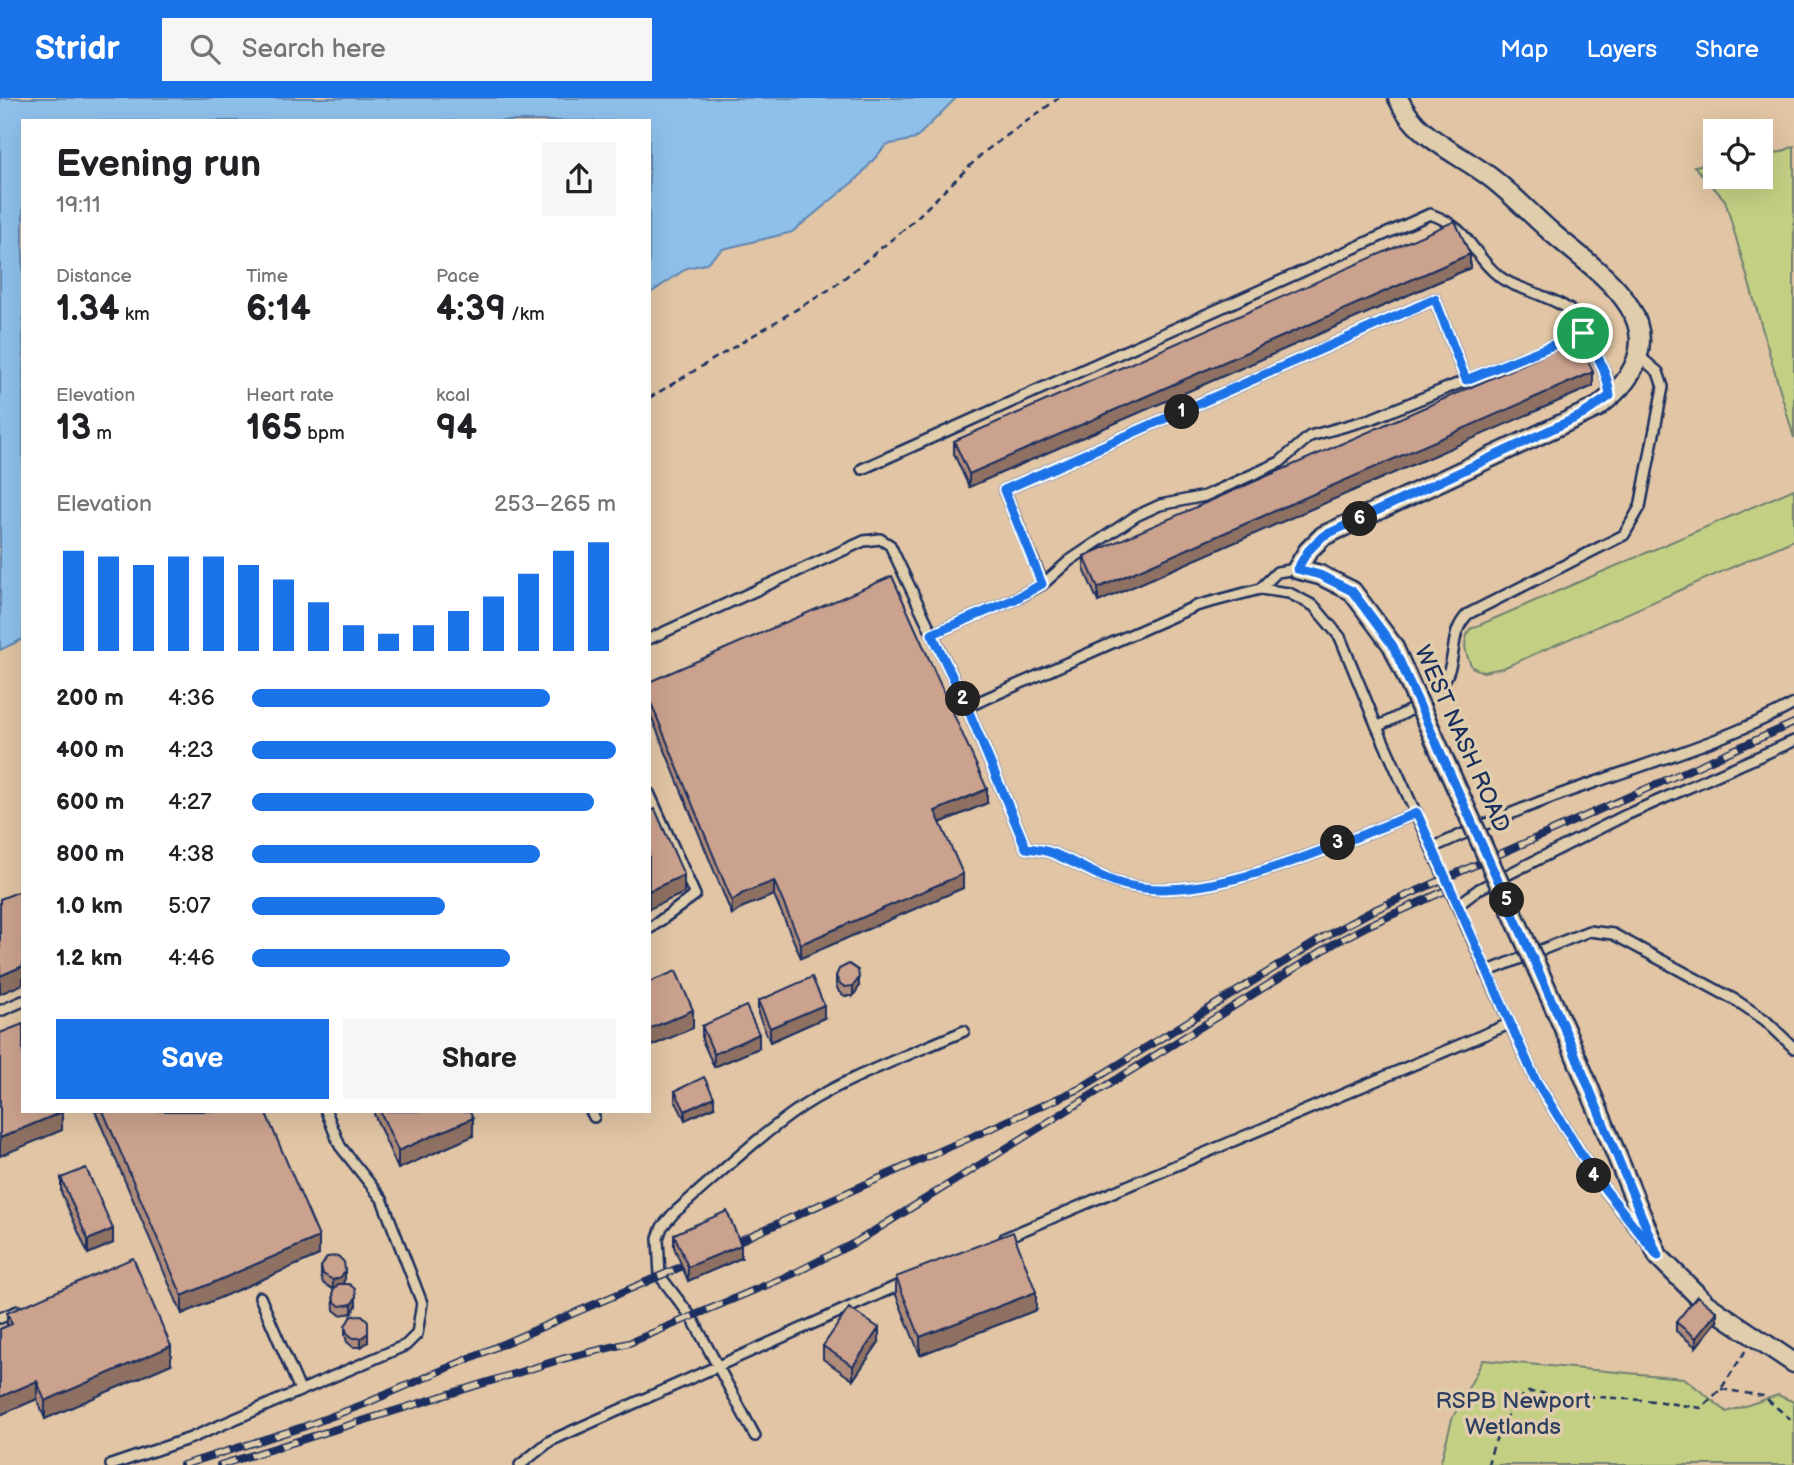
<!DOCTYPE html>
<html lang="en">
<head>
<meta charset="utf-8">
<style>
	:root { --surface:#fff; --page:#f6f6f6; --text:#202124; --muted:#757577; --accent:#1a73e8 }
	body { margin:0; font-family:"Balsamiq Sans",sans-serif; background:var(--page); color:var(--text); height:100vh; display:flex; flex-direction:column; font-size:26px; white-space:nowrap }
	* { box-sizing:border-box; margin:0 }
	p { font-size:23px; color:var(--muted) }
	.icon { flex:none; width:38px; height:38px; fill:none; stroke:currentColor; stroke-width:2; stroke-linecap:round; stroke-linejoin:round }
	.map { position:relative; flex:1; overflow:hidden }
	.side { position:absolute; left:21px; top:21px; width:630px; height:994px; display:flex; flex-direction:column; background:var(--surface); border-radius:0px; box-shadow:0 7px 28px #0002 }
	.side>* { flex:none }
	.fabs { position:absolute; left:1703px; top:21px; display:grid; gap:14px }
	.fabs a { display:grid; place-items:center; width:70px; height:70px; border-radius:0px; background:var(--surface); box-shadow:0 7px 28px #0002; font-size:35px }
	.pin { position:absolute; display:grid; place-items:center; width:60px; height:60px; color:#fff; margin:-30px; border:4px solid #fff; border-radius:50%; box-shadow:0 2px 7px #0007 }
	.km { position:absolute; width:35px; height:35px; margin:-18px; border-radius:50%; background:#222; color:#fff; font-size:19px; line-height:35px; text-align:center }
	.round { display:grid; place-items:center; flex:none; width:74px; height:74px; border-radius:0px; background:var(--page) }
	.headline { display:flex; align-items:center; justify-content:space-between; height:119px; padding:0 35px }
	h1 { font-size:38px; font-weight:700; line-height:52px }
	.figures { display:grid; grid-template-columns:repeat(3,1fr); gap:10px; height:119px; padding:7px 35px }
	.figures div { display:grid; align-content:center }
	.figures b { font-size:35px; font-weight:700 }
	.figures small { font-size:19px; font-weight:400 }
	.figures p { font-size:19px }
	.chart { height:196px; padding:14px 35px }
	.chart p { display:flex; justify-content:space-between }
	.chart svg { width:100%; height:126px; margin-top:7px; stroke:var(--accent); stroke-width:6 }
	.primary-button { display:flex; gap:14px; margin-top:auto; padding:14px 35px }
	.primary-button a { flex:1; height:80px; border-radius:0px; background:var(--accent); color:#fff; font-size:28px; font-weight:700; line-height:80px; text-align:center }
	.primary-button a+a { background:var(--page); color:var(--text) }
	ul { padding:0 35px; list-style:none; font-size:23px }
	li { display:grid; grid-template-columns:112px 84px 1fr; align-items:center; height:52px }
	li i { height:18px; border-radius:9px; background:var(--accent) }
	header { display:flex; align-items:center; gap:42px; box-sizing:border-box; height:98px; padding:0 35px; background:var(--accent); color:#fff }
	header strong { font-size:33px }
	nav { display:flex; gap:38px; margin-inline-start:auto; font-size:24px }
	.search { width:490px; height:63px; background:var(--page); display:flex; align-items:center; gap:18px; box-sizing:border-box; padding:0 24px; border-radius:0px; color:var(--muted); font-size:26px }
	.map>svg:first-child { display:block }
</style>
</head>
<body>
<header>
<strong>Stridr</strong>
<div class="search"><svg class="icon" aria-label="search" viewBox="0 0 24 24"><circle cx="10" cy="10" r="6"/><path d="M15 15l6 6"/></svg>Search here</div>
<nav><a>Map</a><a>Layers</a><a>Share</a></nav>
</header>
<div class="map">
<svg width="1794" height="1367" viewBox="0 0 1794 1367">
	<rect width="100%" height="100%" fill="#e1c5a4"/>
	<filter id="ink" filterUnits="userSpaceOnUse"><feTurbulence type="fractalNoise" baseFrequency=".0143" numOctaves="2"/><feDisplacementMap in="SourceGraphic" scale="14" xChannelSelector="R" yChannelSelector="G"/><feConvolveMatrix kernelMatrix="1 2 1 2 8 2 1 2 1" color-interpolation-filters="sRGB"/></filter>
	<g filter="url(#ink)">
		<path fill="#c3d084" stroke="#6f8071" stroke-width="2" d="M1794,48V340L1725,102L1694,68L1715,65V79H1760L1761,57L1781,54Z
			M1794,391V442L1503,570L1483,574L1472,569C1465,555 1462,545 1470,531Z
			M1483,1262L1684,1280L1727,1314L1778,1297L1794,1304V1367H1440L1452,1321Z"/>
		<path fill="#8ec0ea" stroke="#6086b2" stroke-width="2" d="M0,0H956L915,41L886,47L858,80L792,134L723,151L705,166L687,170L649,196V23H23V541L0,552Z"/>
		<g fill="none" stroke-linecap="round" stroke-linejoin="round">
			<defs>
				<path id="service" d="M862,371L1430,116C1471,130 1470,156 1500,179C1511,188 1527,191 1540,197C1549,201 1566,207 1573,215C1577,220 1579,229 1583,234C1596,258 1607,270 1610,298
					M1043,486L1004,392L1435,201L1466,282
					M1260,491L1277,474L1297,471
					M932,536L1015,501L1043,486L1069,463L1136,418L1160,407L1205,398L1280,364L1310,338L1371,321L1583,235
					M649,541L864,443L880,441L890,447L967,609
					M1377,629C1402,616 1440,602 1449,572C1456,551 1451,533 1468,516L1624,437L1640,409L1663,289L1658,274L1639,258
					M649,695L695,797L649,831
					M1417,715C1338,745 1214,805 1131,788C1103,783 1078,765 1052,755C1044,752 1034,751 1026,750L967,609L1196,508L1260,491L1289,495L1314,508L1340,539L1377,629L1535,981L1596,1080L1646,1144
					M1432,750C1484,726 1536,704 1590,686C1660,661 1729,641 1794,606
					M1457,808L1479,791L1626,717L1794,643
					M1486,874L1589,833L1613,836L1737,903L1765,922L1794,950
					M0,913L23,903
					M591,1013L594,1019
					M1005,1140L1509,926
					M260,1199L300,1292
					M0,1220L18,1213
					M755,1338L692,1220L660,1178L658,1140L662,1129L674,1115C716,1079 757,1039 803,1008C848,979 914,955 964,933
					M111,1367L191,1340L406,1247L417,1236L422,1205L382,1101L340,1048L326,1013
					M520,1367L550,1343L906,1184"/>
				<path id="minor" d="M1393,548L1352,493L1320,477L1297,471L1308,453L1323,438L1598,309C1608,300 1621,291 1628,279C1668,218 1598,174 1557,139C1534,120 1514,97 1490,79C1457,54 1416,40 1398,0
					M1568,939L1658,1158L1706,1206L1794,1265"/>
			</defs>
			<use href="#service" stroke="#1b2f5e" stroke-width="14"/>
			<use href="#minor" stroke="#1b2f5e" stroke-width="23"/>
			<path stroke="#1b2f5e" stroke-width="2.5" stroke-dasharray="7 5" stroke-linecap="butt" d="M649,300L832,190L907,129L984,54L1059,0
				M1721,1291L1763,1298L1794,1324
				M1488,1367C1492,1347 1510,1302 1529,1294L1655,1303L1701,1310L1721,1291L1746,1252"/>
			<use href="#service" stroke="#e0cdab" stroke-width="9"/>
			<use href="#minor" stroke="#e0cdab" stroke-width="18"/>
			<defs>
				<path id="rail" d="M721,1151L1079,991L1326,838L1372,813L1794,625
					M183,1367L303,1329L362,1307L699,1161
					M220,1367L562,1261L629,1245L795,1175L858,1143L1335,845L1367,828L1449,791"/>
			</defs>
			<use href="#rail" stroke="#1b2f5e" stroke-width="8"/>
			<use href="#rail" stroke="#e0cdab" stroke-width="5" stroke-dasharray="16" stroke-linecap="butt"/>
			<defs>
				<path id="minor-bridge" d="M1393,548L1568,939"/>
			</defs>
			<use href="#minor-bridge" stroke="#1b2f5e" stroke-width="23" stroke-linecap="butt"/>
			<use href="#minor-bridge" stroke="#e0cdab" stroke-width="18"/>
		</g>
		<path fill="#af8b7a" stroke="#1b2f5e" stroke-width="2" d="M1470,170L969,389L954,356V343Z
			M1593,288L1098,504L1084,471V458Z
			M649,584L987,705L940,725L963,790L801,860L774,797L743,809L732,817L649,613Z
			M836,878L859,889L853,898H845L839,894L836,887Z
			M758,903L824,920L770,944L758,916Z
			M702,928L759,950L714,969L702,942Z
			M675,993L714,1009L685,1022L675,1002Z
			M95,1013H265L319,1157L182,1216Z
			M374,1013H470L473,1038L398,1071L374,1016Z
			M61,1080L113,1145L88,1156L61,1094Z
			M674,1136L741,1160L688,1183L674,1149Z
			M321,1169L345,1181L342,1186L356,1208L352,1215L340,1217L334,1212L333,1192L335,1190L333,1191L323,1185L321,1178Z
			M896,1179L1036,1212L920,1257L896,1197Z
			M7,1215L171,1266L45,1321L37,1301L0,1317V1231L7,1228Z
			M1717,1223L1696,1249L1676,1233V1224Z
			M345,1228L368,1244L361,1249H353L347,1244L345,1237Z
			M879,1244L853,1282L823,1261V1248Z"/>
		<path fill="#8e7163" stroke="#1b2f5e" stroke-width="2" d="M1470,156V170L969,389V376Z
			M1593,274V288L1098,504V490Z
			M987,691V705L935,727V713Z
			M963,776V790L801,860V846Z
			M684,777V795L649,811V793Z
			M774,783V797L743,809L732,817V803L743,795Z
			M23,868V886L0,896V878Z
			M859,880V889L853,898V888Z
			M824,907V920L770,944V930Z
			M693,912V930L649,949V957V931Z
			M759,936V950L714,969V956Z
			M714,999V1009L685,1022V1013Z
			M62,1014V1032L0,1058V1040Z
			M473,1020V1038L398,1071V1053Z
			M113,1131V1145L88,1156V1142Z
			M319,1139V1157L182,1216V1198Z
			M741,1147V1160L688,1183V1169Z
			M345,1172V1181L341,1188L333,1191V1182Z
			M1036,1194V1212L920,1257V1239Z
			M356,1199V1208L352,1215V1206Z
			M1717,1214V1223L1696,1249V1240Z
			M368,1223V1244L361,1249V1240Z
			M879,1230V1244L853,1282V1268Z
			M171,1248V1266L45,1321V1303Z
			M37,1283V1301L0,1317V1299Z"/>
		<path fill="#cba28e" stroke="#1b2f5e" stroke-width="2" d="M1455,123L1470,156L969,376L954,343Z
			M1579,242L1593,274L1098,490L1084,458Z
			M892,478L987,691L935,713L963,776L801,846L774,783L743,795L732,803L649,600V584Z
			M655,711L684,777L649,793V714Z
			M23,792V868L0,878V801Z
			M849,866L858,872L859,880L853,888L845,889L839,885L836,878L839,871Z
			M676,873L693,912L649,931V884Z
			M812,879L824,907L770,930L758,903Z
			M746,908L759,936L714,956L702,928Z
			M23,926V1013L62,1014L0,1040V935Z
			M704,979L714,999L685,1013L675,993Z
			M103,1013H265L319,1139L182,1198Z
			M380,1013H470L473,1020L398,1053Z
			M86,1070L113,1131L88,1142L61,1080Z
			M727,1113L741,1147L688,1169L674,1136Z
			M1013,1134L1036,1194L920,1239L896,1179Z
			M338,1158L344,1164L345,1172L341,1179L333,1182L323,1176L321,1169L327,1159Z
			M133,1160L171,1248L45,1303L37,1283L0,1299V1231L12,1226L7,1215Z
			M338,1186H349L355,1191L356,1199L352,1206L340,1208L334,1203L333,1192Z
			M1697,1198L1717,1214L1696,1240L1676,1224Z
			M849,1210L879,1230L853,1268L823,1248Z
			M362,1217L368,1223V1235L361,1240H353L347,1235L345,1228L351,1218Z"/>
	</g>
	<g fill="none" stroke-linecap="round" stroke-linejoin="round" filter="url(#ink)">
		<defs>
			<path id="route" d="M1435,201L1466,282L1583,235C1597,255 1607,273 1610,298L1582,317L1323,438L1308,453L1297,471L1320,477L1352,493L1393,548L1568,939L1658,1158L1596,1080L1535,981L1417,715C1338,745 1214,805 1131,788C1103,783 1078,765 1052,755C1044,752 1034,751 1026,750L967,609L932,536L1015,501L1042,486L1004,392Z"/>
		</defs>
		<use href="#route" stroke="#fff" stroke-width="14"/>
		<use href="#route" stroke="#1a73e8" stroke-width="9"/>
	</g>
	<g text-anchor="middle" dominant-baseline="central" stroke-width="7" stroke-linejoin="round" paint-order="stroke">
		<g font-size="23" fill="#1b2f5e" stroke="#e0cdab">
			<text transform="translate(1462 641) rotate(66)">WEST NASH ROAD</text>
		</g>
		<g font-size="23" fill="#2c3f62" stroke="#e0cdab">
			<text x="1513" y="1303">RSPB Newport<tspan x="1513" dy="26">Wetlands</tspan></text>
		</g>
	</g>
</svg>
<div class="fabs">
<a><svg class="icon" aria-label="locate" viewBox="0 0 24 24"><circle cx="12" cy="12" r="6"/><path d="M12 2v4M12 18v4M2 12h4M18 12h4"/></svg></a>
</div>
<div class="pin" style="left:1583px;top:235px;background:#1e9e55"><svg class="icon" aria-label="arrive" viewBox="0 0 24 24"><path d="M6 21V4h12l-3 4 3 4H6"/></svg></div>
<b class="km" style="left:1182px;top:314px">1</b>
<b class="km" style="left:963px;top:601px">2</b>
<b class="km" style="left:1338px;top:745px">3</b>
<b class="km" style="left:1594px;top:1078px">4</b>
<b class="km" style="left:1507px;top:802px">5</b>
<b class="km" style="left:1360px;top:421px">6</b>
<section class="side">
<div class="headline"><div><h1>Evening run</h1><p>19:11</p></div><a class="round"><svg class="icon" aria-label="share" viewBox="0 0 24 24"><path d="M12 15V3M7 8l5-5 5 5M5 13v7h14v-7"/></svg></a></div>
<div class="figures">
<div><p>Distance</p><b>1.34<small> km</small></b></div>
<div><p>Time</p><b>6:14</b></div>
<div><p>Pace</p><b>4:39<small> /km</small></b></div>
</div>
<div class="figures">
<div><p>Elevation</p><b>13<small> m</small></b></div>
<div><p>Heart rate</p><b>165<small> bpm</small></b></div>
<div><p>kcal</p><b>94</b></div>
</div>
<div class="chart"><p><span>Elevation</span>253–265 m</p>
<svg viewBox="0 0 160 44" preserveAspectRatio="none"><path d="M5 44V9M15 44V11M25 44V14M35 44V11M45 44V11M55 44V14M65 44V19M75 44V27M85 44V35M95 44V38M105 44V35M115 44V30M125 44V25M135 44V17M145 44V9M155 44V6"/></svg>
</div>
<ul>
<li><b>200 m</b>4:36<i style="width:82%"></i></li>
<li><b>400 m</b>4:23<i style="width:100%"></i></li>
<li><b>600 m</b>4:27<i style="width:94%"></i></li>
<li><b>800 m</b>4:38<i style="width:79%"></i></li>
<li><b>1.0 km</b>5:07<i style="width:53%"></i></li>
<li><b>1.2 km</b>4:46<i style="width:71%"></i></li>
</ul>
<div class="primary-button"><a>Save</a><a>Share</a></div>
</section>
</div>
</body>
</html>
